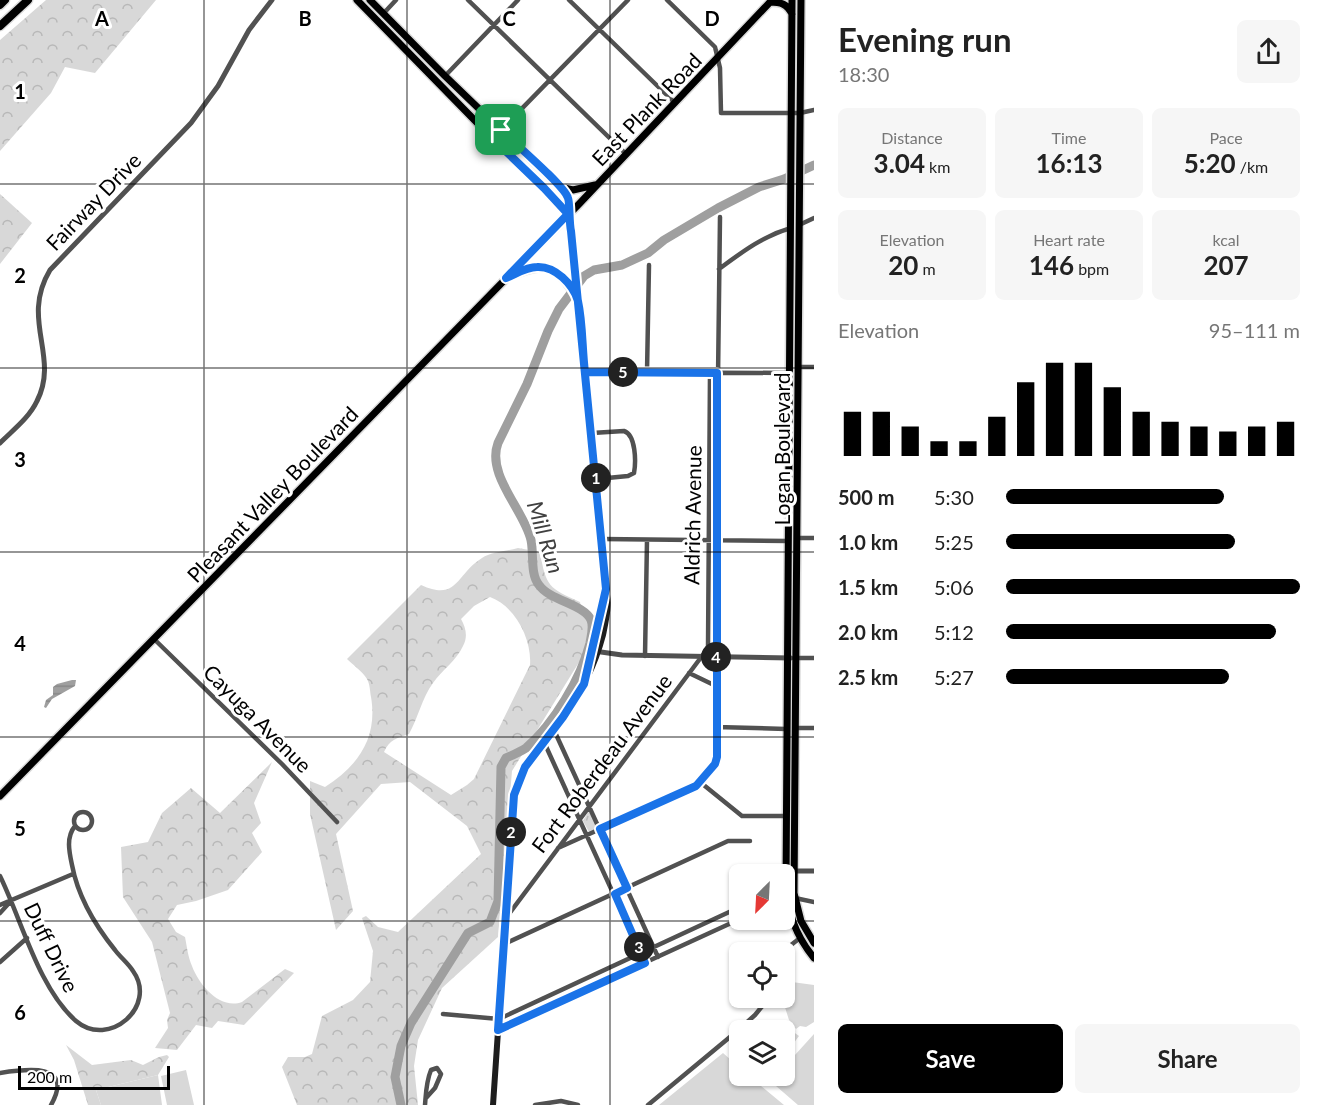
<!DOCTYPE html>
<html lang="en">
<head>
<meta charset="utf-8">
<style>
	:root { --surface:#fff; --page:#f6f6f6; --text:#222; --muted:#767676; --accent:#000 }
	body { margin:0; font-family:Lato,sans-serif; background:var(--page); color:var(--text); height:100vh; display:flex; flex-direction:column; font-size:22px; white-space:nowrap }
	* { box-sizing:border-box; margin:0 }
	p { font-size:20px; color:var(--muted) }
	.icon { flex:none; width:33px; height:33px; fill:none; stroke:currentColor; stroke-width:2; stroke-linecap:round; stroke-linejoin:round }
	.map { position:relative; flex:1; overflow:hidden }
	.side { display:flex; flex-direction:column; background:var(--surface); width:510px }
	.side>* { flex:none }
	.needle { width:39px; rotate:204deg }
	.controls { position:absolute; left:729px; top:864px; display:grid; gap:12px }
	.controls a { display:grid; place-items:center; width:66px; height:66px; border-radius:9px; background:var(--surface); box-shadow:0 2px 4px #0004; font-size:30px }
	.scale { position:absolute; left:18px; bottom:15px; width:152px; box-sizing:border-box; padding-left:6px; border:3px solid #000; border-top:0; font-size:16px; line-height:21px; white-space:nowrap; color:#000; -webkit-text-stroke:4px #fff; paint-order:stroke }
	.pin { position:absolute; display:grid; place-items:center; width:51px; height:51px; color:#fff; margin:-26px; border-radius:12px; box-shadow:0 3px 9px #0006 }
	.km { position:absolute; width:30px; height:30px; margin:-15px; border-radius:50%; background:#222; color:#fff; font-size:16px; line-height:30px; text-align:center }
	.round { display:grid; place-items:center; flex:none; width:63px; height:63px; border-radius:9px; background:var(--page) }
	.head { display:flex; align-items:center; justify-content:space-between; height:102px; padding:0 24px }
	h1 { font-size:33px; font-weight:700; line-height:45px }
	.metrics { display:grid; grid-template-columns:repeat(3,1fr); gap:9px; height:102px; padding:6px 24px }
	.metrics div { display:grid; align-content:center; border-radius:9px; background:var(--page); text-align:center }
	.metrics b { font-size:26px; font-weight:700 }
	.metrics small { font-size:16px; font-weight:400 }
	.metrics p { font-size:16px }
	.chart { height:168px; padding:12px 24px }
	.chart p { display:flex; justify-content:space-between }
	.chart svg { width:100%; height:108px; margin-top:6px; stroke:var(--accent); stroke-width:6 }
	.primary-button { display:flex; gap:12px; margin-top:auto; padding:12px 24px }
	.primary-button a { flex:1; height:69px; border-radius:9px; background:var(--accent); color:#fff; font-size:24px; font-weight:700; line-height:69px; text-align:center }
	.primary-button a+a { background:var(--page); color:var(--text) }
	ul { padding:0 24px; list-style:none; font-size:20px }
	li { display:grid; grid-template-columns:96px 72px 1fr; align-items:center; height:45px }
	li i { height:15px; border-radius:8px; background:var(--accent) }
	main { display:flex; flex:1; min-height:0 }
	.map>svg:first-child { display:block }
</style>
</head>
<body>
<main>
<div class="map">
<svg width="814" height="1105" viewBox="0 0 814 1105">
	<defs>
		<pattern id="grass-tufts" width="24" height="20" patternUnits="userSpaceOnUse" patternTransform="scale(1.5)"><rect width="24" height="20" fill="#d8d8d8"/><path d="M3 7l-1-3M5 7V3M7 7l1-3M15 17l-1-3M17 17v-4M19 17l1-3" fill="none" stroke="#b8b8b8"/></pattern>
		<pattern id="forest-crowns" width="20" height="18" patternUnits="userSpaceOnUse" patternTransform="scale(1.5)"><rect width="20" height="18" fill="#d8d8d8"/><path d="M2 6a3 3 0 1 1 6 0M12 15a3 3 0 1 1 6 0" fill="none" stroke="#b8b8b8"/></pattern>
		<pattern id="water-rules" width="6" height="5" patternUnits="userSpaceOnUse" patternTransform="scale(1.5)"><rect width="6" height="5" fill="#9f9f9f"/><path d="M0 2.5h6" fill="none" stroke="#878787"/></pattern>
	</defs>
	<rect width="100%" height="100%" fill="#fff"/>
	<path fill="url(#grass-tufts)" d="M588,812L590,813L597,828L589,832L583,821Z"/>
	<path fill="url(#forest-crowns)" fill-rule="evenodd" d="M46,0H156L95,73L65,67L51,93L0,151V40Z
		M0,194L32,223L0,264Z
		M518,548L540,552C546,587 549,588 580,602L583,615L590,625L589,646L512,771L498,937L442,988L418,1040L414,1066L418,1105H297L282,1067L288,1057H305L312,1054L322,1016L353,1000L370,982L373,951L362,918L366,916L378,927L398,932L481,854L467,826L410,782L381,784L336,834L353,911L336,930L310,814V781L325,787C358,766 378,738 371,697C370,692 370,684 367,679C362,671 353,665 347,659L421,585C458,602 456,574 482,558C491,552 507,551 518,548ZM490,597C515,606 532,639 530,665L474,779L467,785L451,795L384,752C389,740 397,738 409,734C418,718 422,698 433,683C442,670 457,660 463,646C468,637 466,628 461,619L474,606Z
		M272,762L254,803L261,823L252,833L262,852L228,890L196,901L177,905L168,919L176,932L185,937C187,947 188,957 192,966C199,985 220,1010 242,1002L285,969L294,973L244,1025L218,1021L212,1028L196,1025L177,1050L155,1048L168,1028L167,1020L170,1013L152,942L123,897L121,847L148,842L162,813L191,788L220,813Z
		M66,1045L92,1065L131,1060L143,1065L159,1057L167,1055L169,1057L158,1075L96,1090L101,1105H88L74,1060Z"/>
	<path fill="#d8d8d8" d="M792,982L814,985V1022L806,1027L800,1026L796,1029L789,1020L782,998H784L785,983Z
		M788,1028L799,1036L785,1055V1033Z
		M814,1034V1105H798L776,1086L777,1076H784L785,1066Z
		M723,1053L739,1067L740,1076H749L784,1105H659Z
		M186,1070L194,1105H167L161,1076Z
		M158,1075L162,1105H101L96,1090Z"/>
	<path fill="url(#water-rules)" d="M72,680H76L75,686L52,699L46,708L44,707L46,700L53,695V687L57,684Z"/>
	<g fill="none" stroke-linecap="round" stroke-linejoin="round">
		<path stroke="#9f9f9f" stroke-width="9" d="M401,1105L395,1077L401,1046L411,1023L468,933L490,922L498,901L501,767L506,758C513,755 520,752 526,748C554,724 581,678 590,643C591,636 594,627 591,620C584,604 550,601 539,585C530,574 534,554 531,540C524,510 486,475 498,443L527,384L548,331L559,309L584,276L594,270L622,265L648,253L664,240L718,208L759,187L784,179L814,165"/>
		<defs>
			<path id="primary" d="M357,0L492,138L544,188L568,215
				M370,0L445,76L560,187L568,198V215
				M792,0L786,885C787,913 796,936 814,958
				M801,0L794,893L801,921L814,943
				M770,2C781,2 787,4 792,14
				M560,187L573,190L595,185
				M511,276C547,260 558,266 577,299
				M0,796L580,203L772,0"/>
			<path id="motorway" d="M0,5L5,0
				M0,26L28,0"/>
		</defs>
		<use href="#primary" stroke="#dbdbdb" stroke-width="10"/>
		<use href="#motorway" stroke="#dbdbdb" stroke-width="11"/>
		<path stroke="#515151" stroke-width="4.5" d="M468,0L626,154
			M569,0L675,103
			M667,0L715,47L720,68L721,113H800L814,110
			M383,14L396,0
			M445,76L518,0
			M501,130L628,0
			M799,225L814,218
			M719,269C742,252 763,236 791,228
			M798,367H814
			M585,372L789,373
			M647,372L649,265
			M592,433L624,431C636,435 636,462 634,473L628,476L597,479
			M797,538H814
			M602,539L788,541
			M154,639L282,764L337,822
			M645,656L647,540
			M796,658H814
			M689,673L716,686
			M716,727L786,729
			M795,728H814
			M554,730L658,957
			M544,742L645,963
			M700,782L742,816H786
			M74 821a9 9 0 1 1 18 0a9 9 0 1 1-18 0Z
			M558,848L696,786L715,764L717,757L716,540L720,217
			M0,876C22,921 39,989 76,1021C109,1049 158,1006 133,971C128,963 120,957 115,950C94,924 78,897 72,865C69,851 66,837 75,826
			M795,898L814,902
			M0,905L73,874
			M0,913L10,902
			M506,918L708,648L710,373
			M504,944L728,841H750
			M782,952L800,938
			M0,962L27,938
			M443,1014L499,1019L740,907
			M498,1030L740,919
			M0,1073C26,1069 75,1062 51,1105
			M425,1105C426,1093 426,1082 431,1070L437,1068L441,1074L435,1088L426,1098
			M535,1105L561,1101L578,1105
			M648,1105L736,1032L755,1015L769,998"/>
		<path stroke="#515151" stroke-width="5" d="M0,443C13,430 29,418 37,401C60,356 20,320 50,270L191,123L218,86L249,30L272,0
			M594,651L622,655L791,658
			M795,871H814"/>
		<path stroke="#1e1e1e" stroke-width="6" d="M584,682L593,651L606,590
			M493,1105L514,795C523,764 545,743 563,717C582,692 595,665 603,635C606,620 610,603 606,589L597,479L568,215"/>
		<use href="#primary" stroke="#000" stroke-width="7"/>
		<use href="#motorway" stroke="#000" stroke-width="8"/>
	</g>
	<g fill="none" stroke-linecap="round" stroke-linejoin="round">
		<defs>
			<path id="route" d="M501,130C513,142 564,185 568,198C570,203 569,223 571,231L606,589L584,684L563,717L525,767L514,795L498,1030L645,963L615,894L627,888L600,829L696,786L715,764L717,757V373L585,372C582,349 583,324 578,301C573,284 555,266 537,267C526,267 516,274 506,278L568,214L544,188L492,138L501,130"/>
		</defs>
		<use href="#route" stroke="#fff" stroke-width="12"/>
		<use href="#route" stroke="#1a73e8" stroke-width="8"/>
	</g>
	<path fill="none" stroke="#000" stroke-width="1.5" stroke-opacity="0.55" d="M204,0V1105M407,0V1105M610,0V1105M0,184H814M0,368H814M0,552H814M0,737H814M0,921H814"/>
	<g text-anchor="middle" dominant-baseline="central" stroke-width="6" stroke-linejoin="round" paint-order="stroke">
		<g font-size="21" fill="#000" stroke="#fff">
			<text transform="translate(646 109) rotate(-46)">East Plank Road</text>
			<text transform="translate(93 201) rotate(-46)">Fairway Drive</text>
			<text transform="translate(781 449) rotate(-90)">Logan Boulevard</text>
			<text transform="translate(272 494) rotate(-46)">Pleasant Valley Boulevard</text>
			<text transform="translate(692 515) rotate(-89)">Aldrich Avenue</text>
			<text transform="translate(258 718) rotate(45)">Cayuga Avenue</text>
			<text transform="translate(601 763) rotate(-53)">Fort Roberdeau Avenue</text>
			<text transform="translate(52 947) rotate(64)">Duff Drive</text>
		</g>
		<g font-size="22" font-style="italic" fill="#404040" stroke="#fff">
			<text transform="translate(546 537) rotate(72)">Mill Run</text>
		</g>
	</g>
	<g font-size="20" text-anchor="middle" font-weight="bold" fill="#000" stroke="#fff" stroke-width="6" stroke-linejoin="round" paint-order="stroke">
		<text x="102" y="26">A</text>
		<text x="305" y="26">B</text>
		<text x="509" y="26">C</text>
		<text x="712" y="26">D</text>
		<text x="20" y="99">1</text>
		<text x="20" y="283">2</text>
		<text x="20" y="467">3</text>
		<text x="20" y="651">4</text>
		<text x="20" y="836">5</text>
		<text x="20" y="1020">6</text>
	</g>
</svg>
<div class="controls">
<a><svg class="needle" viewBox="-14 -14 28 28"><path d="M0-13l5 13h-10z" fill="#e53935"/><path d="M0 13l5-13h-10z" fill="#767676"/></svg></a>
<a><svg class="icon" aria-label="locate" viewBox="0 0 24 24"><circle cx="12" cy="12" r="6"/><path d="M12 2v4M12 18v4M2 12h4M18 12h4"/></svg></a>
<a><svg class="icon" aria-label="layers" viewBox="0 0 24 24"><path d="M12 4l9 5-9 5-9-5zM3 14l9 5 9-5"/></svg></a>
</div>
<div class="scale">200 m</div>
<div class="pin" style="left:501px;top:130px;background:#1e9e55"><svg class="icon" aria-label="arrive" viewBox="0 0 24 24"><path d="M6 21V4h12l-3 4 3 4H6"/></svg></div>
<b class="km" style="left:596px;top:478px">1</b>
<b class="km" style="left:511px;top:832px">2</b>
<b class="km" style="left:639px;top:947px">3</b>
<b class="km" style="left:716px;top:657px">4</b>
<b class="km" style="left:623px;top:372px">5</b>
</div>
<section class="side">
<div class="head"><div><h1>Evening run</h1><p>18:30</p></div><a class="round"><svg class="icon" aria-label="share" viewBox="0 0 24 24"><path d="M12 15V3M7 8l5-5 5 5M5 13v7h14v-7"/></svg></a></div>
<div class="metrics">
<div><p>Distance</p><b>3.04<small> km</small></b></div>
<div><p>Time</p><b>16:13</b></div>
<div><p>Pace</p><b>5:20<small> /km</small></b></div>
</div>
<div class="metrics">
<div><p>Elevation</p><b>20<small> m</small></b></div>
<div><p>Heart rate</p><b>146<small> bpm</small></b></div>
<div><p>kcal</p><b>207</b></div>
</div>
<div class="chart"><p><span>Elevation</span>95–111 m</p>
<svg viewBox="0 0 160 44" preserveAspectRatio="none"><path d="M5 44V26M15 44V26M25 44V32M35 44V38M45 44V38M55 44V28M65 44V14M75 44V6M85 44V6M95 44V16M105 44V26M115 44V30M125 44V32M135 44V34M145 44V32M155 44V30"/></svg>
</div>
<ul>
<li><b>500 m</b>5:30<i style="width:74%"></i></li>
<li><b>1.0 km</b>5:25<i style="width:78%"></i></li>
<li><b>1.5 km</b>5:06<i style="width:100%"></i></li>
<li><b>2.0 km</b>5:12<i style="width:92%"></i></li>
<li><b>2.5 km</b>5:27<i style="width:76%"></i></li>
</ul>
<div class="primary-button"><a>Save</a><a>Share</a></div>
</section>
</main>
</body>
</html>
